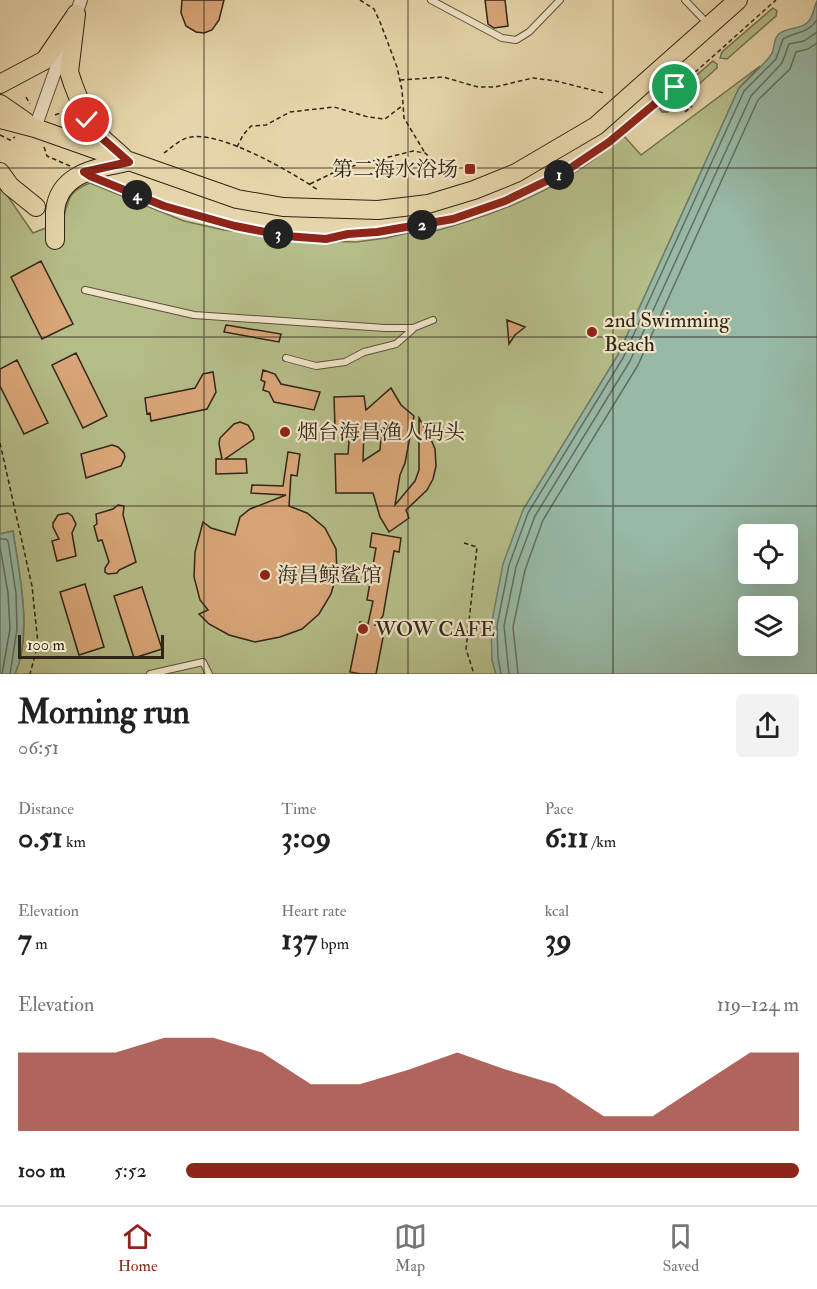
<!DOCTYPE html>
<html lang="en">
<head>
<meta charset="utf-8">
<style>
	:root { --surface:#fff; --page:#f2f2f2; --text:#222; --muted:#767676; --line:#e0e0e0; --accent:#8f2418 }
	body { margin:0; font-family:"IM FELL Double Pica","Noto Serif SC",serif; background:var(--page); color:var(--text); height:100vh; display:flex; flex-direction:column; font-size:22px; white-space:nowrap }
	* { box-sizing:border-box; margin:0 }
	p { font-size:20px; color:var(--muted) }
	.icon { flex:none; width:33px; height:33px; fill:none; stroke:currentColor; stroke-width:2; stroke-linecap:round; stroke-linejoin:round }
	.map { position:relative; height:674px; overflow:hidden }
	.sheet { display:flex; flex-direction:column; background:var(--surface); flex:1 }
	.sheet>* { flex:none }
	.fabs { position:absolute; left:738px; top:524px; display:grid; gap:12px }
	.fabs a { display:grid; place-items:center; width:60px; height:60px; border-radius:6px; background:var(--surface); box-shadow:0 6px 24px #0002; font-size:30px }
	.scale { position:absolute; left:18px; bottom:15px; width:146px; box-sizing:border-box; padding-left:6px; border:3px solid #302417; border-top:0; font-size:16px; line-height:21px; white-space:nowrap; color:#302417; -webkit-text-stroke:4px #efe4c8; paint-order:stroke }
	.pin { position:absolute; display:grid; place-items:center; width:51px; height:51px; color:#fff; margin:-26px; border:3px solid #fff; border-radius:50%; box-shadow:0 2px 6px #0007 }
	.km { position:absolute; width:30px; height:30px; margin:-15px; border-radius:50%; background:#222; color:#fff; font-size:16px; line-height:30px; text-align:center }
	.round { display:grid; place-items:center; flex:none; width:63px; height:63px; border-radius:6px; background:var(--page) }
	.head { display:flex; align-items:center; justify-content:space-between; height:102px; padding:0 18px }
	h1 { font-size:33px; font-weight:700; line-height:45px }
	.figures { display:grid; grid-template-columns:repeat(3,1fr); gap:9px; height:102px; padding:6px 18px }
	.figures div { display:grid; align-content:center }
	.figures b { font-size:30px; font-weight:700 }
	.figures small { font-size:16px; font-weight:400 }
	.figures p { font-size:16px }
	.chart { height:168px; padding:12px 18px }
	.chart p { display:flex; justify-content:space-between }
	.chart svg { width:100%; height:108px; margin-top:6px; fill:var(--accent); opacity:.7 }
	ul { padding:0 18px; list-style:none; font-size:20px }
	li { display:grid; grid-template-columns:96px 72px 1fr; align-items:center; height:45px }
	li i { height:15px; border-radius:8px; background:var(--accent) }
	.tab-bar { display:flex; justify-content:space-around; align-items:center; height:84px; border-top:2px solid var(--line); background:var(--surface); font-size:16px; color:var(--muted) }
	.tab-bar a { display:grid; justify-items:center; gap:3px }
	.tab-bar .current { color:var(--accent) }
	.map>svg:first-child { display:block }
</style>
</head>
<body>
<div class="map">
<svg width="817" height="674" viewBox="0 0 817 674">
	<rect width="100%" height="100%" fill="#e6d5aa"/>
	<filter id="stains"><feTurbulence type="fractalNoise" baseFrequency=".00333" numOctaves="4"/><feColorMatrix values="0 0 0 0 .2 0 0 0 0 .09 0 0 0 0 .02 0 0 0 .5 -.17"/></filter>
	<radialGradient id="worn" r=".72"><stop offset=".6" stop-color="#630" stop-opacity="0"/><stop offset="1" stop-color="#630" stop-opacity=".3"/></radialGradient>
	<path fill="#b5bd88" stroke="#727050" stroke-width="1.5" d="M773,8L777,11L776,16L727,59L720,58L722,52Z
		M713,61L717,64V68L668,112H662L660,109L662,105Z
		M760,66L739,88L618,355L523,510L492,660L496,674H15C33,633 19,574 13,531L0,534V185L33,233L63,221C68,200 68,191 90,183L184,221L224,230L324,241L356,242L386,238L424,229V234C479,220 536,200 583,167C597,158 610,146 624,136L641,155Z"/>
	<path fill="#97b9a6" stroke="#6e7d6d" stroke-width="1.5" fill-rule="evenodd" d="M817,1V674H496L492,660L491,626L503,564L523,510L618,355L739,88C746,81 769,60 772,53C775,47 773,41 778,35C786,26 799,31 808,22C814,16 813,8 817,1ZM748,534H788V573H748ZM748,606H788V645H748Z
		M13,531C19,574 33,633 15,674H0V534Z"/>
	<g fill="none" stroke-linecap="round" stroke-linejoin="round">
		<path stroke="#646e5e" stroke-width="1.5" d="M0,539H6L8,541L16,593L17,629L10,674
			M0,547L8,593L10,629L2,674
			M501,674L498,658L497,626L509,565L528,513L623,358L744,91L776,59L783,39C798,30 804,36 817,20
			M509,674L504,626L516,567L535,516L630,361L751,96L782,63L789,44L804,41L817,32
			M518,674L513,627L525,570L543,520L638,365L758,100L790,69L796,52L808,49L817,43"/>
	</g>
	<path fill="#d9a679" stroke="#302417" stroke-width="1.5" fill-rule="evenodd" d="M182,0H224L219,20L212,30L204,33L196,32L186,26L181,13Z
		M485,0H505L508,26L494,28L488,24Z
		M41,261L73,324L42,339L11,277Z
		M507,320L525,327L515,335L509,344Z
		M226,325L281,334L279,342L224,332Z
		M76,353L107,416L83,428L52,365Z
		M17,360L48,423L24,434L0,386V369Z
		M263,370L275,374L281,384L320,392L314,410L274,402L269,392L263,390L265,382L261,380Z
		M213,372L216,392L207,409L151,421L150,413L147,414L145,398L195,388L203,374Z
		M391,388L401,405L414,416L405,463L400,475L395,505L415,481L419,470V418L430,437L435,449L436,466L433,479L427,490L406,510L409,518L389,532L380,517L373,493H336L335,454H348L350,428H335L334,397L364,396L366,410ZM382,425L380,450L363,461L364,430Z
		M240,422L248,425L253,433L254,439L225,459H246L247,473L216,474V459H222L219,444L220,438L234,424Z
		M112,445L118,447L124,453L125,457L121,466L86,478L81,454Z
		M288,452L300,454L297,476L291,475L289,506L307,513L325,528L336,549L337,573L331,594L319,614L302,629L280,637L255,642L229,635L209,624L199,614L208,610L200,600L194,577L195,552L203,522L211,528L235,535L240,517L250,509L286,495L251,493L252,485L283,486Z
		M118,505L124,506L123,515L136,562L119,570L117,573L108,574L105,572V568L109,562L102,540L98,541L94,526L97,524L96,514L113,509Z
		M68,513L72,516L76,524L72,533L76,556L57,561L52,541L59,539L53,527V523L58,515Z
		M372,533L401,538L399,552L394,551L383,616L375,625L385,627L376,674H361L350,672L360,622L368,624L373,601L367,600L376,548L370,547Z
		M85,584L104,647L79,655L60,592Z
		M142,587L162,649L134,658L114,596Z"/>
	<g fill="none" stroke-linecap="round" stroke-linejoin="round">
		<defs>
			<path id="lane" d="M431,0L502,38L516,40L529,32L560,0
				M685,0L707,23
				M85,290L194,315L385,328H413L433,320
				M286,358L316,366L345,362L364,352L396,344L413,329
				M150,674L203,662L209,674"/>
			<path id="street" d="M73,22L81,0
				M35,128L67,38"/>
			<path id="primary" d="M76,14L69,72L73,84L87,120L94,131L123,157
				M0,84L45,60L75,16
				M0,104L26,122
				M0,119L35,128L237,199L283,207L378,210L428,204L474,190L516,173L596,126L738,0
				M0,172L10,186L36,207
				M55,240C55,231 55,221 55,212C58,173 97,168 127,162"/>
		</defs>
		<use href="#lane" stroke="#5e503c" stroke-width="8"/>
		<use href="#street" stroke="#5e503c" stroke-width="14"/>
		<use href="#primary" stroke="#302417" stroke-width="20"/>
		<path stroke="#302417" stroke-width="1.5" stroke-dasharray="4.5 3" stroke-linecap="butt" d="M360,0L374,9L380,22L397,67L402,90L404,118L425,153
			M400,80L443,77L478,87H495L533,78L556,81L604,93
			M26,97L30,104
			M685,112L692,106
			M55,115L63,112
			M0,135L10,140L15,137
			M44,147L47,156L70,166
			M237,147L243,135L251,126L266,125L290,112L334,107L368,117L385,119L402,106
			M164,153C171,148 179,140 187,138C217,128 293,173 318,190
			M104,182C166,207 220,224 286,236C298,238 315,240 327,238C334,238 341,235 349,234C358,233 367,233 376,233C438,227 512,205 565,172C642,124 708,60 776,0
			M310,184L341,169L413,151L425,153L445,170
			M0,443L32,586L38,644L30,674
			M464,543L477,547L466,649L474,674"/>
		<use href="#lane" stroke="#efe4c8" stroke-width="6"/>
		<use href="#street" stroke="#efe4c8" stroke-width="12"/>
		<use href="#primary" stroke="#e6d5aa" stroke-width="18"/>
	</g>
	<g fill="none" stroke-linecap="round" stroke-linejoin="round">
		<defs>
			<path id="route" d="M87,120L94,131L129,162L84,172L90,176L164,206L235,226L286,236L326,239L348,234L377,232L453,219L505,201L563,173L609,142L675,87"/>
		</defs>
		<use href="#route" stroke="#fff" stroke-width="12"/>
		<use href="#route" stroke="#8f2418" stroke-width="8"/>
	</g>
	<path fill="none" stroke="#302417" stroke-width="1.5" stroke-opacity="0.55" d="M204,0V674M408,0V674M613,0V674M0,168H817M0,337H817M0,506H817"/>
	<g fill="#8f2418" stroke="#efe4c8" stroke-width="2">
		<rect x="464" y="163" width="12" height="12" rx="3"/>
		<circle cx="592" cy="332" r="6"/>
		<circle cx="285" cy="432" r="6"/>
		<circle cx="265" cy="575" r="6"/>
		<circle cx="363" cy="629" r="6"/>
	</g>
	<g text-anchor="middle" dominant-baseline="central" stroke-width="4.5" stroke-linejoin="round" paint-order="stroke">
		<g font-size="21" fill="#302417" stroke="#efe4c8" text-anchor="start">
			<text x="458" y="169" text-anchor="end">第二海水浴场</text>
			<text x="604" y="320">2nd Swimming<tspan x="604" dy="24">Beach</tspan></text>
			<text x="297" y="432">烟台海昌渔人码头</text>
			<text x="277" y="575">海昌鲸鲨馆</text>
			<text x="375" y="629">WOW CAFE</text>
		</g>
	</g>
	<rect width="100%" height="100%" filter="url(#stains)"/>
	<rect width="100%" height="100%" fill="url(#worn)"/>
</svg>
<div class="fabs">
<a><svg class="icon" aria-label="locate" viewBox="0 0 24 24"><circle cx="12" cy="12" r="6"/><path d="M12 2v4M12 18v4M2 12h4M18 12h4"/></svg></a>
<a><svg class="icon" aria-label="layers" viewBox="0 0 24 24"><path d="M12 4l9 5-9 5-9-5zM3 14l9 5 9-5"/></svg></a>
</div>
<div class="scale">100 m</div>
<div class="pin" style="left:675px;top:87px;background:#1e9e55"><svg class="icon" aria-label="arrive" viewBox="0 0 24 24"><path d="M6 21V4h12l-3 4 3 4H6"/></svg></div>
<div class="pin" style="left:87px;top:120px;background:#d93025"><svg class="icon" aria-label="check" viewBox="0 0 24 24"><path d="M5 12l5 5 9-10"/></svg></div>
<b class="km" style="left:559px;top:175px">1</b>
<b class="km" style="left:422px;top:225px">2</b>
<b class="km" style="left:278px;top:234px">3</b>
<b class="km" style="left:137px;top:195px">4</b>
</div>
<section class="sheet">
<div class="head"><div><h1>Morning run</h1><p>06:51</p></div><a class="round"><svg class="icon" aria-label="share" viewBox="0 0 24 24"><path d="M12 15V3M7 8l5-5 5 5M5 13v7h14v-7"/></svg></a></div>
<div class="figures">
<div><p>Distance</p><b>0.51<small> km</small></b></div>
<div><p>Time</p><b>3:09</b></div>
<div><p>Pace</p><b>6:11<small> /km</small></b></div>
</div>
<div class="figures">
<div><p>Elevation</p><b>7<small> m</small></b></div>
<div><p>Heart rate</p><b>137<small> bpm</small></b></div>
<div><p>kcal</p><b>39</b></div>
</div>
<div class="chart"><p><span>Elevation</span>119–124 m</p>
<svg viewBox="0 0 160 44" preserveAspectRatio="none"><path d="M0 44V12L10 12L20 12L30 6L40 6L50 12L60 25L70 25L80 19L90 12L100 19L110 25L120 38L130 38L140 25L150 12L160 12V44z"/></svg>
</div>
<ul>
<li><b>100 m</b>5:52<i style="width:100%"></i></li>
</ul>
</section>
<nav class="tab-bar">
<a class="current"><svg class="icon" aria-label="home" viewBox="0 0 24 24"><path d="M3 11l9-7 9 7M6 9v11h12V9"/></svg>Home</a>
<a><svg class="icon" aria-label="map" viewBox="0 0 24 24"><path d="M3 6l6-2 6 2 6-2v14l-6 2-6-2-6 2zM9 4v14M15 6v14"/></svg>Map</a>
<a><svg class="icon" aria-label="saved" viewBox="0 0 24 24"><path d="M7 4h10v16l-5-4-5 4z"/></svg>Saved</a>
</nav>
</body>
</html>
